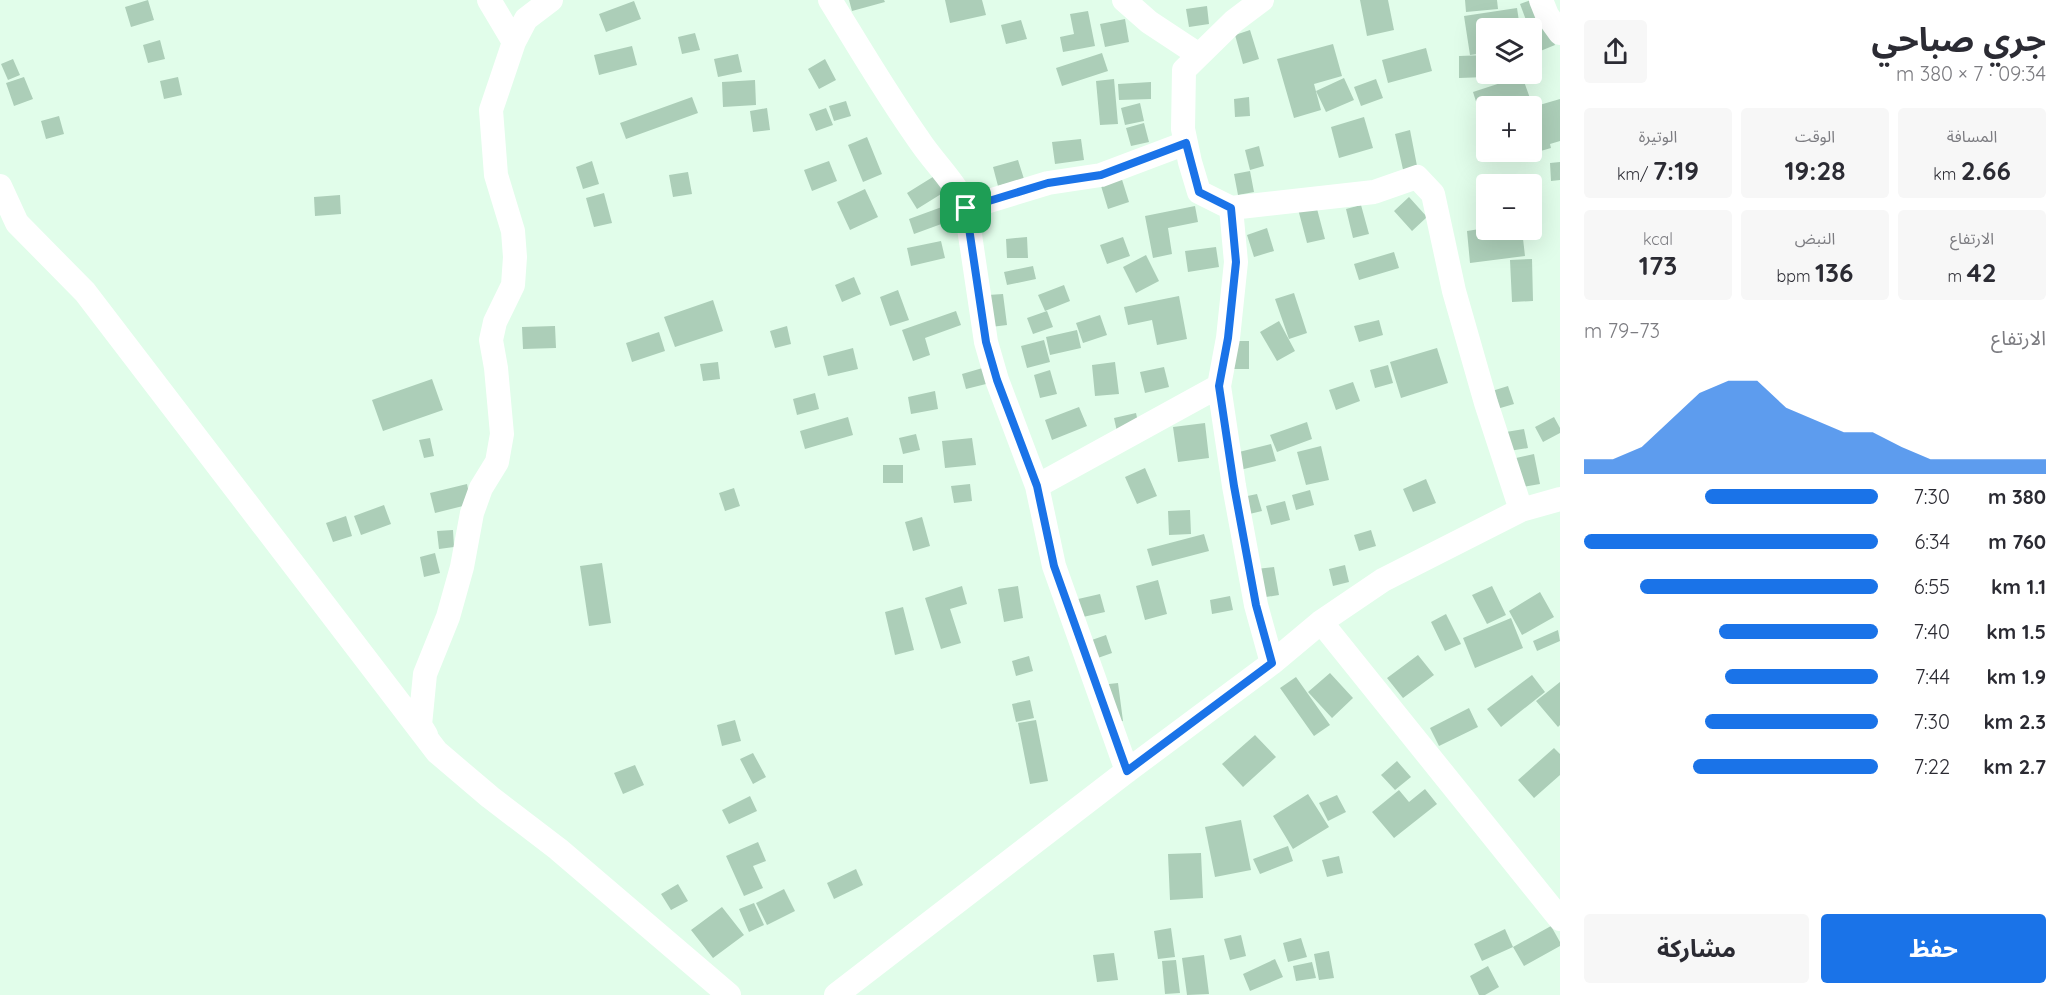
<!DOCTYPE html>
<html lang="ar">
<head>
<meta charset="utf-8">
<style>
	:root { --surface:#fff; --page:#f7f7f7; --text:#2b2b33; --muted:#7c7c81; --accent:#1a73e8 }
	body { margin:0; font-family:Quicksand,"Noto Sans Arabic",sans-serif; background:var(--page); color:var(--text); direction:rtl; height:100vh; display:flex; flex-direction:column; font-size:22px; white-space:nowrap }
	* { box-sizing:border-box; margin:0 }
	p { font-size:20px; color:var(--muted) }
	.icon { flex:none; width:33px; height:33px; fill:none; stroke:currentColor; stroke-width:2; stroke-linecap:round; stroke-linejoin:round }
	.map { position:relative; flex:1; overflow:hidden; direction:ltr }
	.details { display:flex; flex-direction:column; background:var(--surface); width:510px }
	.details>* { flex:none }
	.tools { position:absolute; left:1476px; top:18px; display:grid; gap:12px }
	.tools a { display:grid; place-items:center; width:66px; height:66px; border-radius:6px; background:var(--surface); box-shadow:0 6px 24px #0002; font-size:30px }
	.pin { position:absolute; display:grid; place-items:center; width:51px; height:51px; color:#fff; margin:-26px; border-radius:12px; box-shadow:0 3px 9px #0006 }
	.round { display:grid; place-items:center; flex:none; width:63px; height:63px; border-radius:6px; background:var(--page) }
	.summary { display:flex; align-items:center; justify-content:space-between; height:102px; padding:0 24px }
	h1 { font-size:33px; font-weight:700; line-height:45px }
	.figures { display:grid; grid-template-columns:repeat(3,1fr); gap:9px; height:102px; padding:6px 24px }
	.figures div { display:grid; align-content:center; border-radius:6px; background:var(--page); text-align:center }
	.figures b { font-size:26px; font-weight:700 }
	.figures small { font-size:16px; font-weight:400 }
	.figures p { font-size:16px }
	.chart { height:168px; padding:12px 24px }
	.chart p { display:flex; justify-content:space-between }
	.chart svg { width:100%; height:108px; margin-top:6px; fill:var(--accent); opacity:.7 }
	.cta { display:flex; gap:12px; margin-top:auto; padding:12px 24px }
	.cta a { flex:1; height:69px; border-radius:6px; background:var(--accent); color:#fff; font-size:24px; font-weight:700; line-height:69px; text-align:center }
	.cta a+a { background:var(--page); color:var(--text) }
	ul { padding:0 24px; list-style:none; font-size:20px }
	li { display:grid; grid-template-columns:96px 72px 1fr; align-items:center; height:45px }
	li i { height:15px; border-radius:8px; background:var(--accent) }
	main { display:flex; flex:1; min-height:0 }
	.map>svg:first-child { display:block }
</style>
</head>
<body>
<main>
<section class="details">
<div class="summary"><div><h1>جري صباحي</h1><p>09:34 · 7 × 380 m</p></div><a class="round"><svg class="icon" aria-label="share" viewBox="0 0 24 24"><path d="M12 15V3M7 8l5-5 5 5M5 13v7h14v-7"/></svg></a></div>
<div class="figures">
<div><p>المسافة</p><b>2.66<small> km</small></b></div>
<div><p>الوقت</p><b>19:28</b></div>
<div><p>الوتيرة</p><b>7:19<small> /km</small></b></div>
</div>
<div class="figures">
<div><p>الارتفاع</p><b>42<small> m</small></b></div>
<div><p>النبض</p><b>136<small> bpm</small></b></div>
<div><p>kcal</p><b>173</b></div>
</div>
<div class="chart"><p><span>الارتفاع</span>73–79 m</p>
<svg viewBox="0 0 160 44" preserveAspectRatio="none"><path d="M0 44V38L10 38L20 33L30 22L40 11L50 6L60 6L70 17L80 22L90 27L100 27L110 33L120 38L130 38L140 38L150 38L160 38V44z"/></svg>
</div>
<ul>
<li><b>380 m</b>7:30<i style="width:59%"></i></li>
<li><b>760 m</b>6:34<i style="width:100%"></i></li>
<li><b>1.1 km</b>6:55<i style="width:81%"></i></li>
<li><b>1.5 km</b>7:40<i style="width:54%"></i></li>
<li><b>1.9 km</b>7:44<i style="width:52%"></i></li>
<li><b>2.3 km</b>7:30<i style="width:59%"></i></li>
<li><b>2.7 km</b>7:22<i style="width:63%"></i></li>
</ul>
<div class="cta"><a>حفظ</a><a>مشاركة</a></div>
</section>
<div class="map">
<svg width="1560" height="995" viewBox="0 0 1560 995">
	<rect width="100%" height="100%" fill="#e1fdea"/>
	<path fill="#acceb8" d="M148,0L154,20L131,27L125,7Z
		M849,0H884L885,2L852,11Z
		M945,0H982L986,15L950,23Z
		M1360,0H1388L1394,30L1367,36Z
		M1465,0H1497L1498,9L1466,12Z
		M1531,0H1538L1555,45L1538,52L1532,35V28H1529L1520,4Z
		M634,1L641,19L606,32L599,14Z
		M1207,6L1209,24L1189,27L1186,9Z
		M1517,8L1520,28H1486V53L1470,55L1464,16Z
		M1088,11L1095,46L1063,52L1060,37L1074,34L1070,14Z
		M1125,19L1129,42L1105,47L1100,24Z
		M1021,20L1027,39L1006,44L1001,25Z
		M1250,30L1259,59L1243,64L1235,35Z
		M695,33L700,50L682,54L678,37Z
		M160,40L165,59L148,63L143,45Z
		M1333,44L1342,76L1314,84L1321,110L1294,118L1277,59Z
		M632,46L637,65L599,75L594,55Z
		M1426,48L1432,71L1388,83L1382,60Z
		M1102,53L1108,71L1062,86L1056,68Z
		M738,54L742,72L718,77L714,59Z
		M1486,55V74H1513L1514,76L1459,78V56Z
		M13,59L20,75L8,80L1,64Z
		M825,59L836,80L819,89L808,69Z
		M1522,76L1531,101L1514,106H1486V116L1481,117L1473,92Z
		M24,77L33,99L14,106L6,83Z
		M178,77L182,95L164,99L160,81Z
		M1344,78L1354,100L1326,112L1316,91Z
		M1114,79L1118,124L1100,125L1096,81Z
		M1376,79L1383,98L1361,106L1354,87Z
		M755,80L756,105L723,107L722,82Z
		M1151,82V99L1119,100L1118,84Z
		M692,97L698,113L626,139L620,123Z
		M1249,97L1250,116L1235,117L1234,99Z
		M1560,99V141L1550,144L1551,148L1505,161L1503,152H1532V120L1539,118L1536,106Z
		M846,101L851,116L834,121L829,106Z
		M1140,103L1144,121L1125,125L1121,108Z
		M767,108L770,130L753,132L750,111Z
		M826,108L833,125L816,131L809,114Z
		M59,116L64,134L46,139L41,121Z
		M1364,117L1373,148L1339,158L1331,127Z
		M1144,123L1149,142L1131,146L1126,128Z
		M1410,130L1418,171L1404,174L1395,134Z
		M867,137L882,174L863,182L848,145Z
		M1081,139L1084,160L1055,164L1052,142Z
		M1259,146L1264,166L1250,170L1245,150Z
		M1018,160L1024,179L998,186L993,167Z
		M592,161L599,184L583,189L576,167Z
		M829,161L837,181L812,191L804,170Z
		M1560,162V180L1551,181L1550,163Z
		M1119,170L1129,202L1108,209L1098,176Z
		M1250,171L1254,192L1238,195L1234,174Z
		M688,172L692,194L673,197L669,175Z
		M936,175L946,191L917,209L907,193Z
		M865,189L878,217L850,230L837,202Z
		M604,193L612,223L594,227L586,198Z
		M340,195L341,214L315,216L314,197Z
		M1409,197L1427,217L1412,231L1394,211Z
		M950,204L955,219L914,234L909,219Z
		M1316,205L1325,239L1307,243L1298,209Z
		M1361,205L1369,234L1353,238L1346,209Z
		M1195,206L1198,222L1168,228L1172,254L1153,258L1145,216Z
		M1267,228L1274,251L1254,257L1247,235Z
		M1486,228L1522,230L1525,256L1470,263L1467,231Z
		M1027,237L1028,258H1007L1006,239Z
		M1123,237L1130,256L1107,264L1100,245Z
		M941,241L945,258L911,266L907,248Z
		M1216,247L1219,267L1188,272L1185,251Z
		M1394,252L1399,268L1359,280L1354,264Z
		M1146,255L1159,281L1136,293L1123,267Z
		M1532,259L1533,301L1512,302L1510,260Z
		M1033,266L1036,279L1007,285L1004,272Z
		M854,277L861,294L842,302L835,285Z
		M1064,285L1070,301L1045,311L1038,295Z
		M898,290L909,320L890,326L880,297Z
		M1294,293L1307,333L1289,339L1275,299Z
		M1003,294L1007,325L991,327L988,295Z
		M1179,296L1187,339L1157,345L1152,320L1128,325L1124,307Z
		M713,300L723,331L675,347L664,317Z
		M956,311L961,325L925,338L930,355L913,361L902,330Z
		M1047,311L1053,327L1033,334L1027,318Z
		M1100,315L1107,335L1083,343L1076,323Z
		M1379,320L1383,335L1359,342L1354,326Z
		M1279,321L1295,351L1277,361L1260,332Z
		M555,326L556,348L523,349L522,327Z
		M787,326L791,344L775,348L770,331Z
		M1077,330L1081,348L1050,355L1046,337Z
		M659,332L665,351L632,362L626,343Z
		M1044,340L1050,362L1027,368L1021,346Z
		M1234,341H1249V369H1233Z
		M853,348L858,369L828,376L823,356Z
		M1437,348L1448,383L1401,398L1390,362Z
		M718,362L720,379L703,381L700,364Z
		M1115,362L1119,394L1095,396L1092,365Z
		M1388,365L1393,383L1375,388L1370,370Z
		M986,367L990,383L966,389L962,374Z
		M1164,367L1169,387L1145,393L1140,372Z
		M1050,370L1057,394L1040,398L1034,375Z
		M432,379L443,410L383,431L372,400Z
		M1353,382L1360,401L1336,410L1329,390Z
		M1508,386L1514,404L1497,409L1492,391Z
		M935,391L938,409L911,414L908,397Z
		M815,393L819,409L797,415L793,399Z
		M1079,407L1087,426L1052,440L1045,420Z
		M1136,413L1140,431L1118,436L1114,418Z
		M848,417L853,435L805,449L800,431Z
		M1554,417L1560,428V433L1543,442L1535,427Z
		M1307,422L1312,439L1277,452L1270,435Z
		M1205,423L1209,458L1178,462L1173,427Z
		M1524,429L1528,448L1509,451L1506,432Z
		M916,434L920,450L903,454L899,438Z
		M430,438L434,456L424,458L419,440Z
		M972,438L976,465L945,468L942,441Z
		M1271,444L1276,461L1236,471L1231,454Z
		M1321,446L1329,480L1306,485L1297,452Z
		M1534,454L1540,484L1522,487L1516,458Z
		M883,465H903V483H883Z
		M1145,468L1157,496L1137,504L1125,477Z
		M1426,479L1436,503L1413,512L1403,489Z
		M467,484L471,504L435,513L430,493Z
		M970,484L972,501L954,503L951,486Z
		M734,488L740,506L725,511L719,493Z
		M1310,490L1314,505L1296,510L1292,495Z
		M1257,494L1262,511L1241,516L1238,498Z
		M1285,501L1290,520L1271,525L1266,506Z
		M384,505L391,524L361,535L354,516Z
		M1190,510L1191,534L1169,535L1168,511Z
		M346,516L352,536L333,542L326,523Z
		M922,517L930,546L913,551L905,522Z
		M453,530L454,547L439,549L437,531Z
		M1371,530L1376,546L1359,551L1354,535Z
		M1204,534L1209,551L1152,566L1147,549Z
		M435,553L440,573L424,577L420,557Z
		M602,563L611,623L589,626L580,566Z
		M1345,565L1349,582L1333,586L1329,569Z
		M1274,567L1279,595L1260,598L1256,569Z
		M1158,580L1167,614L1145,620L1136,586Z
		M962,586L967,604L950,609L961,643L941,649L925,598Z
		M1018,586L1023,618L1004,622L998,589Z
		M1492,586L1506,615L1487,624L1472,595Z
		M1540,592L1554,617L1522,635L1509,611Z
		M1100,594L1105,612L1083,617L1078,599Z
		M1230,596L1233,610L1212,614L1210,600Z
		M903,607L914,650L895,655L885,612Z
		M1446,614L1461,644L1445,651L1431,622Z
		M1511,618L1523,648L1475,668L1463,638Z
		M1558,630L1560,641L1537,651L1533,641Z
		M1106,635L1112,653L1095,659L1089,641Z
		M1418,655L1434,675L1403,698L1387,678Z
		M1029,656L1033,671L1016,676L1012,661Z
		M1330,673L1353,698L1332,718L1308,692Z
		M1532,675L1545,692L1501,727L1487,709Z
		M1296,677L1330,725L1314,736L1280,688Z
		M1560,682V725L1558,727L1536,701Z
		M1118,683L1123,721L1106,724L1100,685Z
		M1030,700L1034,718L1016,722L1012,704Z
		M1469,708L1478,727L1439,746L1430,728Z
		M735,720L741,741L722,746L717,725Z
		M1036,720L1048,781L1030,784L1018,723Z
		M1255,735L1276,757L1243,787L1222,764Z
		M1554,748L1560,754V775L1534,798L1518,780Z
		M753,753L766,777L753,784L740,759Z
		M1397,761L1411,777L1395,790L1381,775Z
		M635,765L644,785L623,794L614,773Z
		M1425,789L1437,804L1394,838L1372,812L1399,790L1409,802Z
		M1308,794L1329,827L1293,849L1273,816Z
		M1337,795L1346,812L1328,821L1319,803Z
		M750,796L757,811L729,824L722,810Z
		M1241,820L1251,870L1215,877L1205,827Z
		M758,842L766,861L753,866L763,888L744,896L726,856Z
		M1288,846L1293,861L1260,874L1253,859Z
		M1201,853L1203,898L1170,900L1168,854Z
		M1339,856L1343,873L1327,877L1322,860Z
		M856,869L863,885L834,899L827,883Z
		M678,884L688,901L671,910L661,894Z
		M784,889L795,911L767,925L756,903Z
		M754,903L764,925L749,932L739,909Z
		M722,907L744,935L713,958L691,930Z
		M1551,926L1560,942V946L1524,966L1513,947Z
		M1171,928L1175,957L1158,959L1154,931Z
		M1505,929L1513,947L1482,961L1474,944Z
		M1241,935L1246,956L1230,960L1224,939Z
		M1301,938L1307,957L1288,962L1283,943Z
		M1329,951L1334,978L1319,980L1314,954Z
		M1114,953L1118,980L1097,982L1093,955Z
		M1204,955L1209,994L1187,995L1182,958Z
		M1275,959L1283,977L1250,991L1243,974Z
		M1176,960L1180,993L1165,994L1162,961Z
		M1312,962L1316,978L1296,981L1293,966Z
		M1488,966L1499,987L1485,995H1479L1470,976Z"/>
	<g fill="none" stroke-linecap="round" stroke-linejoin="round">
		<path stroke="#fff" stroke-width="24" d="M489,0L514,42
			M830,0C859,47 887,95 919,140C934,163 956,182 966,208L986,342L997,380L1037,486L1054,566L1127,771
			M1124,0L1149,22L1199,55
			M1262,0L1234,21L1184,70L1183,129L1190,162L1199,192L1231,208L1374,192L1417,177L1433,194L1454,291L1486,403L1521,510
			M1541,0L1547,15L1560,33
			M0,186L17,223L85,292L437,752L490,797L558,849L729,995
			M966,208L1048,183L1101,175L1186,143
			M1231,208L1236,262L1228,338L1219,386L1234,486L1256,605L1272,663
			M1037,486L1219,386
			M1321,622L1560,919
			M426,735L420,725L425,674L448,617L462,567L472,513L481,488L497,462L502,434L496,368L491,340L495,322L513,285L515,257L513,231L496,175L491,110L514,42L526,19L551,0
			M836,995L1127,771L1272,663L1321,622L1383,580L1521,510L1560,499"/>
	</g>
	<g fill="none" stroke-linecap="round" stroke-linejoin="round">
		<defs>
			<path id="route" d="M1186,143L1199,192L1231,208L1236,262L1228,338L1219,386L1234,486L1256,605L1272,663L1127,771L1054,566L1037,486L997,380L986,342L966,208L1048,183L1101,175Z"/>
		</defs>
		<use href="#route" stroke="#fff" stroke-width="12"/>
		<use href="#route" stroke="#1a73e8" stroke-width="8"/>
	</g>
</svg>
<div class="tools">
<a><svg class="icon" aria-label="layers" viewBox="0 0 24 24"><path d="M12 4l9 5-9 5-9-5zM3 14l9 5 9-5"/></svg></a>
<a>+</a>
<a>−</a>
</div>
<div class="pin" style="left:966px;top:208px;background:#1e9e55"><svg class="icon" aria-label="arrive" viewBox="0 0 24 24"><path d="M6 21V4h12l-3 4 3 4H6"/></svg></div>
</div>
</main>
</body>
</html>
